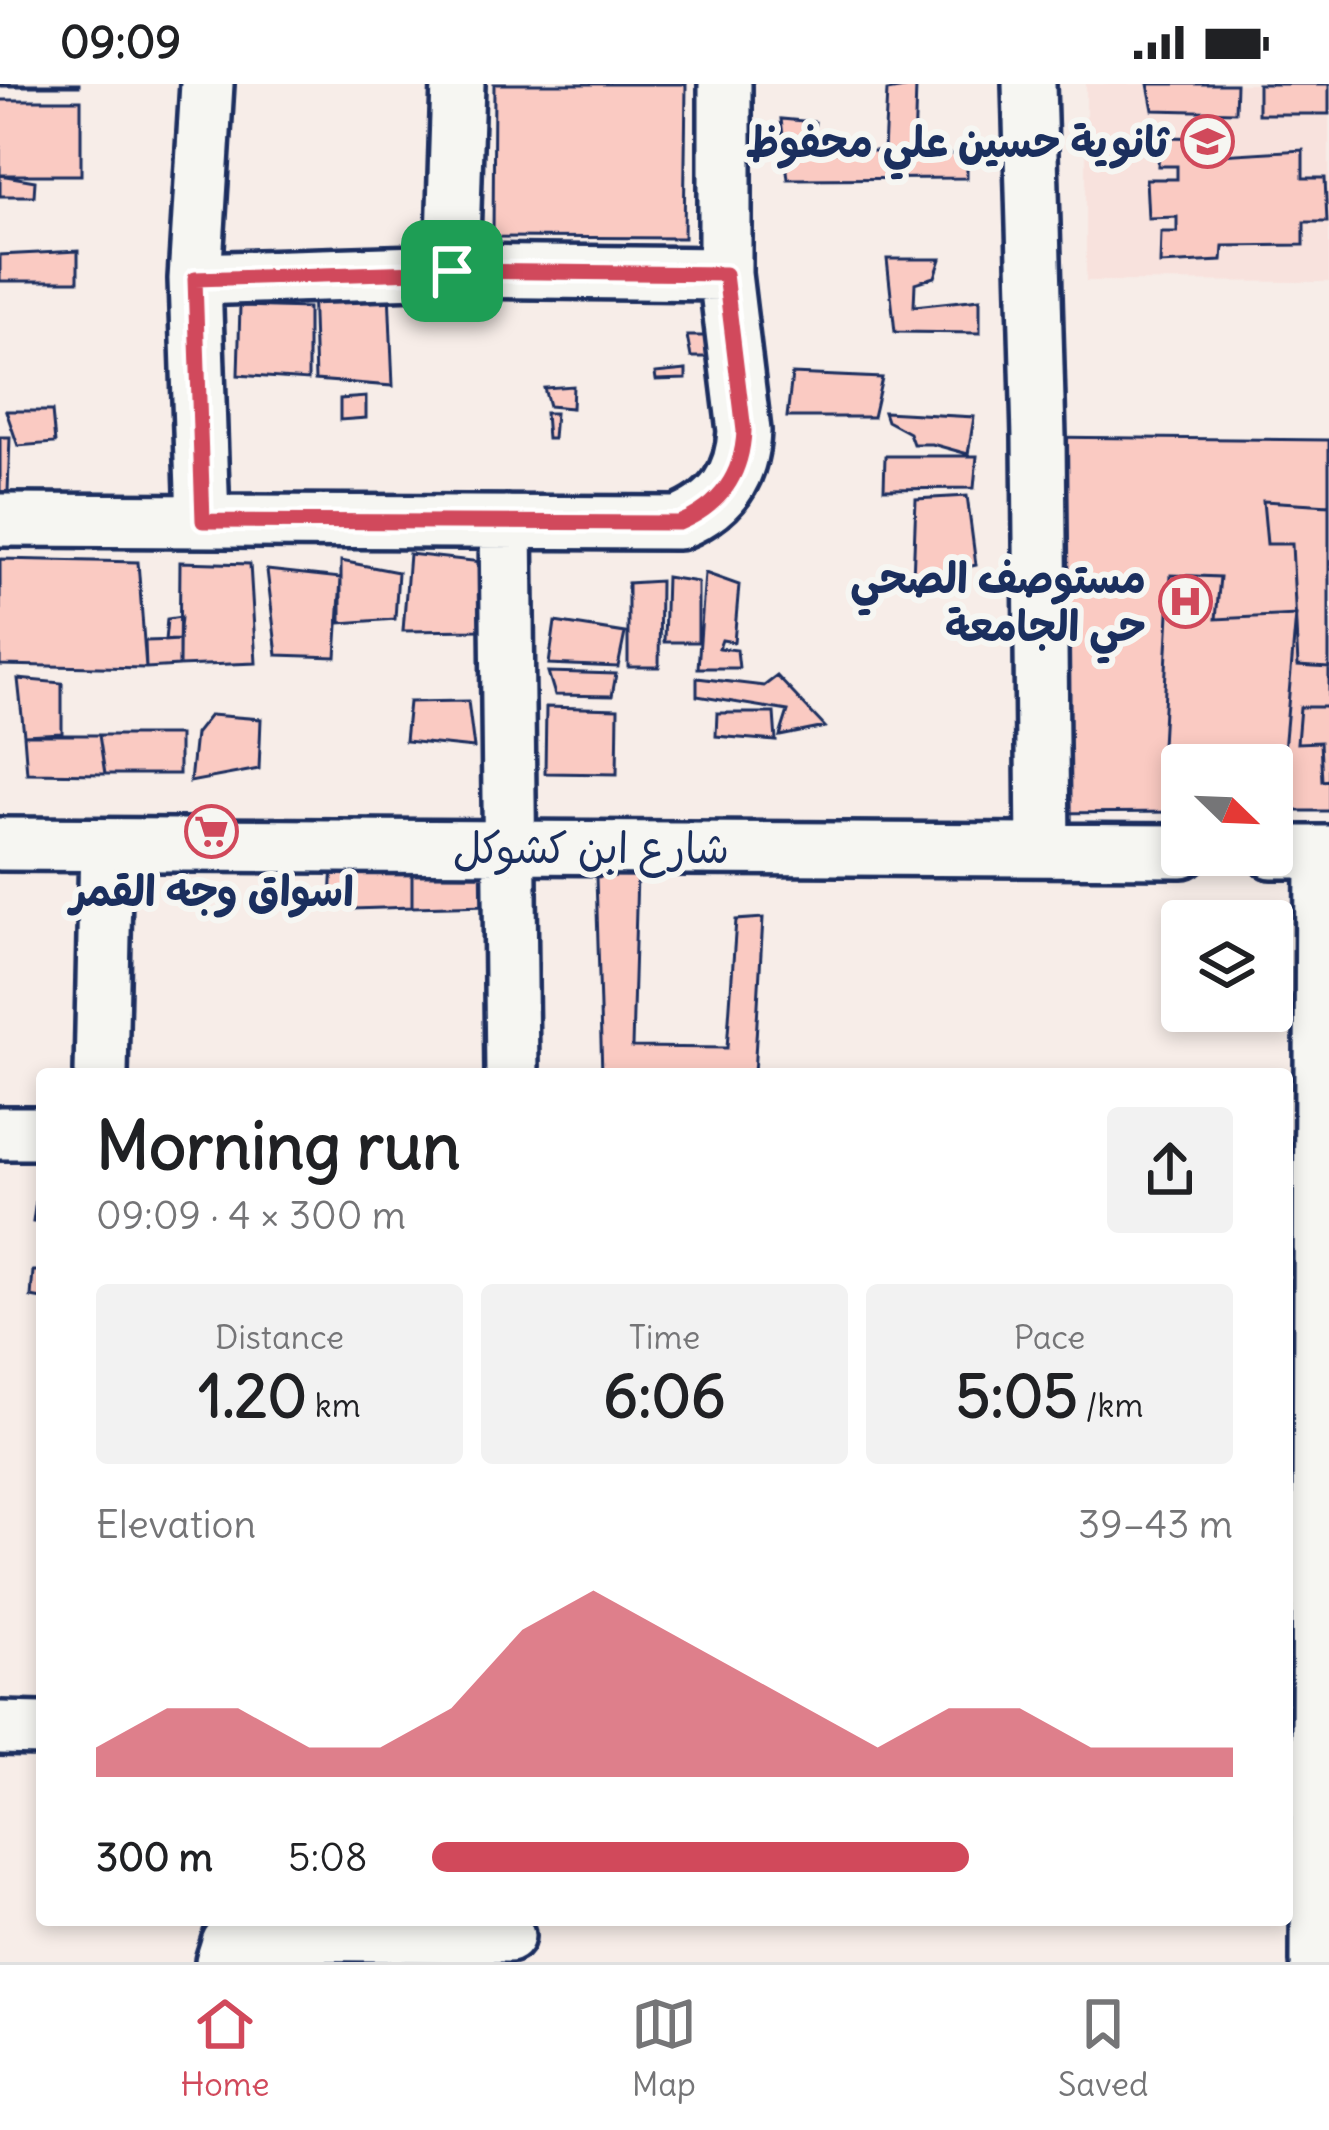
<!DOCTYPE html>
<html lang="en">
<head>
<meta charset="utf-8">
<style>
	:root { --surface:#fff; --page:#f2f2f2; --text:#202124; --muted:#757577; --line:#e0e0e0; --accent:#d1495b }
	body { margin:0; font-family:Delius,"Playpen Sans Arabic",sans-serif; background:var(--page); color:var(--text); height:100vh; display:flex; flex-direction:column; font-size:45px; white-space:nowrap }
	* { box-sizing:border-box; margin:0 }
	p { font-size:39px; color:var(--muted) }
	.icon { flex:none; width:66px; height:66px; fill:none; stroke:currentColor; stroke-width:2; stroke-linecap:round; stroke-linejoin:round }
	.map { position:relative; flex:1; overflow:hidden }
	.details { position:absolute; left:36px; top:984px; width:1257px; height:858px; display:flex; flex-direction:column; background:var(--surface); border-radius:12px; box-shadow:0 6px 18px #0003 }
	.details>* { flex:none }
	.needle { width:78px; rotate:113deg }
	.fabs { position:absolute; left:1161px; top:660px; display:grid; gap:24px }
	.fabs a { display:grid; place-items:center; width:132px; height:132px; border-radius:12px; background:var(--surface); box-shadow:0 6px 18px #0003; font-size:60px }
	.pin { position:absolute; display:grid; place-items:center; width:102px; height:102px; color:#fff; margin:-51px; border-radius:24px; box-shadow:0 6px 18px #0006 }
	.round { display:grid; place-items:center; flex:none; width:126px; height:126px; border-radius:12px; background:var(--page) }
	.head { display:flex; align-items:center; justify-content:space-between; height:204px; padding:0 60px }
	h1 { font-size:66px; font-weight:700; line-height:90px }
	.metrics { display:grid; grid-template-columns:repeat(3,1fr); gap:18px; height:204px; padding:12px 60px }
	.metrics div { display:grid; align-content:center; border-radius:12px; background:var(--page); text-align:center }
	.metrics b { font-size:60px; font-weight:700 }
	.metrics small { font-size:33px; font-weight:400 }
	.metrics p { font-size:33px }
	.chart { height:336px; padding:24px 60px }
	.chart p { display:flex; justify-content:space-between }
	.chart svg { width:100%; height:216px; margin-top:12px; fill:var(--accent); opacity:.7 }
	ul { padding:0 60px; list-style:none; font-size:39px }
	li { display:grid; grid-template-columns:192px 144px 1fr; align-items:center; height:90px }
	li i { height:30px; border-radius:15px; background:var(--accent) }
	.status { display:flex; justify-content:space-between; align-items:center; height:84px; padding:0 60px; background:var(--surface); direction:ltr }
	.status svg { height:33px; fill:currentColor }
	.dock { display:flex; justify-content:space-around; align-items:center; height:168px; border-top:3px solid var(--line); background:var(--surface); font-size:33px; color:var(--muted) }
	.dock a { display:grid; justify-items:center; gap:6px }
	.dock .active { color:var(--accent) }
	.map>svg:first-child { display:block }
</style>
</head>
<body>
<div class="status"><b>09:09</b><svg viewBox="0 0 49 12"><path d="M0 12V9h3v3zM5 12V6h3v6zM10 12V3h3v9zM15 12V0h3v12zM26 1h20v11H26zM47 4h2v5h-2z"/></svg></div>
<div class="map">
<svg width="1329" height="1878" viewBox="0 0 1329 1878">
	<rect width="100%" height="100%" fill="#f7ede8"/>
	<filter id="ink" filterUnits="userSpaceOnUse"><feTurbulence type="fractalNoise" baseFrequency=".00833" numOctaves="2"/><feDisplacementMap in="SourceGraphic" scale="24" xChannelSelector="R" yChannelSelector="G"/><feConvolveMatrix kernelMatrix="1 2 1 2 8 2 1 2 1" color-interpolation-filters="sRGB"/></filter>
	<g filter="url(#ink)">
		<path fill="#f8e2dd" d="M1086,0H1329V198L1086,197Z"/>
		<path fill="#facac2" stroke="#1b2f5e" stroke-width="3" d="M0,0H79V2H0Z
			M494,0H686L684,154L493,153Z
			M1148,0H1236L1235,28L1153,26Z
			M1258,0H1329V30H1258Z
			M916,2L914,68L967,71V94L788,95L781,35L815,38L812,67H884L887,7Z
			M0,16H81V91H0Z
			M1160,53L1222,54L1221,71L1303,66V94H1325L1327,138H1304V161L1223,162L1222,177L1160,180L1161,148H1177V133L1148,134L1146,95H1177V82H1158Z
			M0,91L35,97L34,112H0Z
			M78,167V197H0V171Z
			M887,175H941L935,193L915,199L914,222L980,215V249L895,248Z
			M312,200L389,207L393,302L315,296Z
			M240,222L308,224V296L238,291Z
			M687,252H710L711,273H691Z
			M686,286V295L656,296L655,289Z
			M792,290L882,294L873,333H787Z
			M573,302L572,324L549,322L544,304Z
			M366,313V334L340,336V315Z
			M6,327H52L55,359L18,362Z
			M884,328L974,333L968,370L932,360H913L909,349L887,337Z
			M545,329H555L553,355H547Z
			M0,353H10L8,408L0,409Z
			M1039,353L1329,356V727H1272V681H1182V728L1043,729Z
			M885,372H977L974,404L884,405Z
			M967,412L976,481L913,495L916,415Z
			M1263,417L1329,421V584L1298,582L1292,460H1267Z
			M409,470L482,478L481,546L403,547Z
			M0,475L138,478L146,584L0,581Z
			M341,477L398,488L395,535L341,539Z
			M180,478L250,480L256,579L179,582Z
			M267,486L341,494L336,573L277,571Z
			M705,489L739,501L734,558L722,556L719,564L737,566L739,584H698Z
			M1171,491L1220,493L1216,535L1296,531L1283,678L1161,681Z
			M666,493L698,498V558H664Z
			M660,497L659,583H628V499Z
			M181,533L179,556L165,557L167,535Z
			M555,538L625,549L618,583L549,580Z
			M179,556V582L146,584L145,557Z
			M548,588L616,590L612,612L555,611Z
			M777,592L825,643L780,652L788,627L697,612V594L764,602Z
			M18,595L62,599V649L24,651Z
			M468,617L474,664L405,657L409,618Z
			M546,623L618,625L617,690L545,689Z
			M1300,623H1329V696L1322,697L1320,658L1297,659Z
			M717,629H774L776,657L716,652Z
			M210,631L261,635L259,685L190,698L195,650Z
			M24,651H99L105,690L27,689Z
			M99,651H179V690H105Z
			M412,763L487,777L489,821L412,823Z
			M412,776V823L352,825L331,815L333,780Z
			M637,790L632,963L727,964L736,836L763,834L754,990H602L596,793Z
			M40,1089H42V1139L33,1138Z
			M33,1187H42V1215L31,1213Z"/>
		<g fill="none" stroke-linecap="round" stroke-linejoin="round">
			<defs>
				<path id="minor" d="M1029,0L1039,353L1043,766
					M452,187L458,0
					M195,195L452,187L725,190
					M0,436L678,439C721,422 742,392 744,347L725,190V0
					M203,437L195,195L207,0
					M506,438L512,990
					M0,760L1182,767
					M1272,768H1329
					M101,990L106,761
					M0,1049H42
					M0,1644L42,1645
					M222,1878L228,1859L247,1850L508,1852
					M1317,1878L1322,768"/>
			</defs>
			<use href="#minor" stroke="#1b2f5e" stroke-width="60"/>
			<use href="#minor" stroke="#f6f6f2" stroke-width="51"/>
		</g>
	</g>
	<g fill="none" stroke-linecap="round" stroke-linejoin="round" filter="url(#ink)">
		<defs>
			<path id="route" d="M452,187L725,190L744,347C742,392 720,422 679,439L203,437L195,195Z"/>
		</defs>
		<use href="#route" stroke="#fff" stroke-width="24"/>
		<use href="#route" stroke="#d1495b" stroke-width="15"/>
	</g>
	<defs>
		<symbol id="school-ring" viewBox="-11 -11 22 22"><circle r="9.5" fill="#f6f6f2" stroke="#d1495b" stroke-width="1.5"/><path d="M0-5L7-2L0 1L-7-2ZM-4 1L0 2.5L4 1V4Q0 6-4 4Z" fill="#d1495b"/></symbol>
		<symbol id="hospital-ring" viewBox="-11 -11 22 22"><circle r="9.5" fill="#f6f6f2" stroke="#d1495b" stroke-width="1.5"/><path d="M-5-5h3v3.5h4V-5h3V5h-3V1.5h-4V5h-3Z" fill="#d1495b"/></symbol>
		<symbol id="supermarket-ring" viewBox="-11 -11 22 22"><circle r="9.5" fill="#f6f6f2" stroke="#d1495b" stroke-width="1.5"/><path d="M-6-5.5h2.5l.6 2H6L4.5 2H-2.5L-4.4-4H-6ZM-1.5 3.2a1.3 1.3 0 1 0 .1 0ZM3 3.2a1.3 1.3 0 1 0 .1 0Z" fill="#d1495b"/></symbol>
	</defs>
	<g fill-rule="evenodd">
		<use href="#school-ring" x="1178" y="28" width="59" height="59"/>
		<use href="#hospital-ring" x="1156" y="488" width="59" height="59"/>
		<use href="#supermarket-ring" x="182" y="718" width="59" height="59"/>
	</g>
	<g text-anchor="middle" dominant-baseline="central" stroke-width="12" stroke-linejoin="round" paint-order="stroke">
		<g font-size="42" font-weight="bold" fill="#1b2f5e" stroke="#f6f6f2" text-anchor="end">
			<text x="1168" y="58">ثانوية حسين علي محفوظ</text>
			<text x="1146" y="494">مستوصف الصحي<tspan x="1146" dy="48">حي الجامعة</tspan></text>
			<text x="212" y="807" text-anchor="middle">اسواق وجه القمر</text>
		</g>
		<g font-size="42" fill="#1b2f5e" stroke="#f6f6f2">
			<text x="591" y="764">شارع ابن كشوكل</text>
		</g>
	</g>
</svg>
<div class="fabs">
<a><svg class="needle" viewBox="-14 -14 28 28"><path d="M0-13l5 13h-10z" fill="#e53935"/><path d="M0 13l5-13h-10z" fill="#757577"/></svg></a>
<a><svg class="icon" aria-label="layers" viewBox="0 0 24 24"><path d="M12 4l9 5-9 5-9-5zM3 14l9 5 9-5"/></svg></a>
</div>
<div class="pin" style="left:452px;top:187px;background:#1e9e55"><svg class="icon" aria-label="arrive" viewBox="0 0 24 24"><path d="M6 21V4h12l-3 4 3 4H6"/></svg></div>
<section class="details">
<div class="head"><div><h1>Morning run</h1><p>09:09 · 4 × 300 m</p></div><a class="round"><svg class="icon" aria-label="share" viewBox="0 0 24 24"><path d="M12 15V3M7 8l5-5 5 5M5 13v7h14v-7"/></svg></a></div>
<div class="metrics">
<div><p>Distance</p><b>1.20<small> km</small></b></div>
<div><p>Time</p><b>6:06</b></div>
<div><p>Pace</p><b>5:05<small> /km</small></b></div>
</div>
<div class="chart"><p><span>Elevation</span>39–43 m</p>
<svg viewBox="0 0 160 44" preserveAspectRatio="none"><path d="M0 44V38L10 30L20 30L30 38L40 38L50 30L60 14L70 6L80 14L90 22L100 30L110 38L120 30L130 30L140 38L150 38L160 38V44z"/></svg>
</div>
<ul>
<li><b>300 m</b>5:08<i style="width:67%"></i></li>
</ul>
</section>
</div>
<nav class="dock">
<a class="active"><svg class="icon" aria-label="home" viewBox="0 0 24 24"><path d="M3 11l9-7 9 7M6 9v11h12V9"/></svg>Home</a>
<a><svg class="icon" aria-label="map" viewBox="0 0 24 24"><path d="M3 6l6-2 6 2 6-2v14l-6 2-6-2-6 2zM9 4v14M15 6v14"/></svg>Map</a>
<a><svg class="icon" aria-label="saved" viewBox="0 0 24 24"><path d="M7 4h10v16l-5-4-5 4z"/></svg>Saved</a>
</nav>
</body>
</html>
